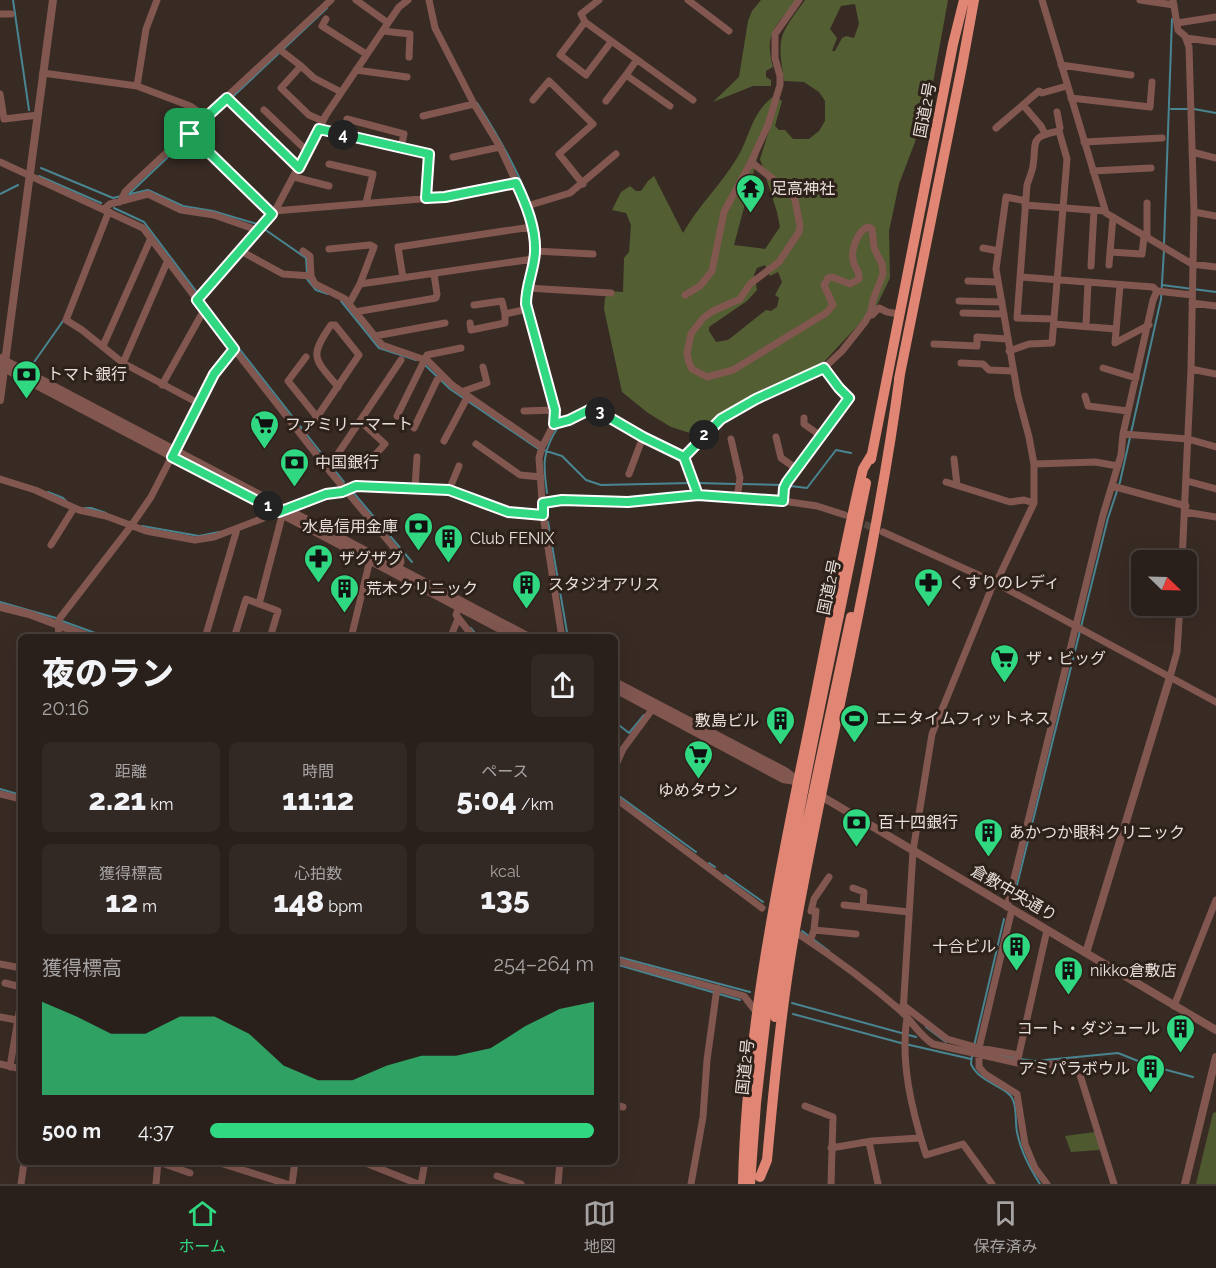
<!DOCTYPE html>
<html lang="ja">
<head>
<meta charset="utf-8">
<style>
	:root { --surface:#2a201b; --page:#322824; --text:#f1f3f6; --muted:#a5a3a3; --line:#463e3a; --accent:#31d882 }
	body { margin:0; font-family:Raleway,"Noto Sans JP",sans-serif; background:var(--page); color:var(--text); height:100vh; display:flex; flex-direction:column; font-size:22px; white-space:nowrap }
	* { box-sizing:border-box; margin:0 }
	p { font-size:20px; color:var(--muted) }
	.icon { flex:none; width:33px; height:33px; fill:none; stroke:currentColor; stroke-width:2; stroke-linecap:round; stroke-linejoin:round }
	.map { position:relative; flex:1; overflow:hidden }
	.details { position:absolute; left:18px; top:634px; width:600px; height:531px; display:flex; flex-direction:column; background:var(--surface); border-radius:9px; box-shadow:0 6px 24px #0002,0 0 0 2px var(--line) }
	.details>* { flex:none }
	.needle { width:39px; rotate:113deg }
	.buttons { position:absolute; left:1131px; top:550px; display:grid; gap:12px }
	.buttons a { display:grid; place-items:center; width:66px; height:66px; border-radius:9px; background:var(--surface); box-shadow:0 6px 24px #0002,0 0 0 2px var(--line); font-size:30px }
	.pin { position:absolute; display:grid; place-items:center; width:51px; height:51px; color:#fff; margin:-26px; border-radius:12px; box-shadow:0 3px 9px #0006 }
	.km { position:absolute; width:30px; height:30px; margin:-15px; border-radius:50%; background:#222; color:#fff; font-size:16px; line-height:30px; text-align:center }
	.round { display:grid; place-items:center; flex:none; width:63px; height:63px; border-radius:9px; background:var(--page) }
	.headline { display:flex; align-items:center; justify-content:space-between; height:102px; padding:0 24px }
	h1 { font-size:33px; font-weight:800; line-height:45px }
	.metrics { display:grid; grid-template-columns:repeat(3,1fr); gap:9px; height:102px; padding:6px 24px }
	.metrics div { display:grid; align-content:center; border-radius:9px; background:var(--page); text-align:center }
	.metrics b { font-size:30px; font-weight:800 }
	.metrics small { font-size:16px; font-weight:400 }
	.metrics p { font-size:16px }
	.chart { height:168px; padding:12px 24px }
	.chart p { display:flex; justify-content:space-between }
	.chart svg { width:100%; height:108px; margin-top:6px; fill:var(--accent); opacity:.7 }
	ul { padding:0 24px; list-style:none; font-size:20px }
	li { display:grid; grid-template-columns:96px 72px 1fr; align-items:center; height:45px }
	li i { height:15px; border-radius:8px; background:var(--accent) }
	.dock { display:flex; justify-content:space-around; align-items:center; height:84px; border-top:2px solid var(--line); background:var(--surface); font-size:16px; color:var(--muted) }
	.dock a { display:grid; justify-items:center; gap:3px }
	.dock .current { color:var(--accent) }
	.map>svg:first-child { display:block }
</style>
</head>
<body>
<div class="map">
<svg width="1216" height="1184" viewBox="0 0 1216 1184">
	<rect width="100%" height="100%" fill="#382b24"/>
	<path fill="#4e592f" d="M1216,1112V1184H1196L1213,1113Z
		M1095,1132L1100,1150L1071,1152L1065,1136Z"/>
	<path fill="#535e33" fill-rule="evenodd" d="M761,0H796C778,25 763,32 773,67L766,71V77L771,80V86H753L713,102L739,77L748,21L752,11Z
		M805,0H948L927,116L922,118L915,142L899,184L889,231L890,278L877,305L820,366L711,422L696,435L671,427L648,413L622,392L604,309L605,298L610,291L623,292L624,258L629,252L631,225L626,213L612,210L621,192L630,186L636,191H641L648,181L654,176L683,233C698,206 721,185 737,158C751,135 750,114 774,96L734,245L765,249L780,227L777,212L760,159L779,99L782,101L775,126L779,130H785L793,139H809L819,131L825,121V101L819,92L804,82L784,81C777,36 779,36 805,0ZM855,4L859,24L854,38L846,36L842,38L835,51H832L837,38L830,29L841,6ZM765,265L770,276L778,272L782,282L775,295L779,298L777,307L771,311L766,310L728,340L716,342L709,331V327L747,301L757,290L754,275L757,268Z"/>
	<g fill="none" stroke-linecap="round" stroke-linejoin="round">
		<path stroke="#488591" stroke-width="2" d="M13,0L29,110
			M477,103C499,137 546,215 539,256C538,262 535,268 533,274
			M1171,109H1189
			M1194,109L1216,113
			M193,134L327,8
			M41,168L113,198L148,190L183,206L213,211L257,224L306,258L307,273
			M39,176L101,203
			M130,193L189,137
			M0,194L18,185
			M114,208L144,222L241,351L303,430
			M1164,244L1172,19
			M307,279L316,290L328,294
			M1162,285L1216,292
			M530,294L532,309
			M341,301L379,348L416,360
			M424,364L450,389L537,448L562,456L586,480L601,485L691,483
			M32,365L63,321
			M547,367L561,419
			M307,435L344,482
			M697,483L736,484
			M742,484L782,485L807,488L836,450L851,453
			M352,491L412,562
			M48,492L63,498L66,501
			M547,493C543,464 542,452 558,427
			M85,508H91L106,513
			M548,522L568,638
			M142,526L199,536L219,532
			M0,602L56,618
			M62,621L109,638
			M471,628L479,638
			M615,722L629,733L644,715
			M0,789L21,795
			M615,793L696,852
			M709,863L715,867
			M725,875L763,902
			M1014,897L1108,518L1120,482L1161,299L1164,250
			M802,931L829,951
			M615,956L750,992
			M615,964L740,1000
			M792,1003L916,1037
			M793,1014L901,1043L971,1059
			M926,1027L946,1042
			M974,1046L1004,919
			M991,1053L1015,1058
			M972,1055L971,1064C980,1084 1008,1086 1013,1100C1017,1109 1015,1122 1017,1132C1021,1152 1030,1168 1040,1184
			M1020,1059L1035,1061L1118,1053L1148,1065L1193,1077"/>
		<path stroke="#52463f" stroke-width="7" stroke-dasharray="7 3.5" stroke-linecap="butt" d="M855,520L878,530"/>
		<path stroke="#815750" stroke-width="7" d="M356,0L388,23
			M429,0L435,28L474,104L500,147L527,206L535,251L527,288V304L555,410L554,424L542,447L539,458L543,515L562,638
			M599,0L581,14L585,22L693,100
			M688,0L729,31
			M1042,0L1106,213L1192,264L1216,267
			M1140,0L1174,5
			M1173,0L1178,30L1185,36L1189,47L1194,212L1191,369L1182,561
			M0,14H11
			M326,19L322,26L366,54
			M585,22L560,55L586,75L611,42
			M1177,23L1216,17
			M383,31L410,34L409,57
			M1186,38L1216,42
			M279,49L301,66L281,88L309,115L323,121
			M1061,65L1131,75
			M301,66L314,78L341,92
			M356,70L407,77
			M43,73L137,86L190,106L206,117
			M626,75L636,61
			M137,86L146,29L157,0
			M0,94L4,119L38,115
			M227,98L299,168
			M1071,98L1150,107L1152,82
			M533,100L549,81L593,124L559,154L583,184
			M606,101L626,75L670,106
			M1023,105L1041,126L1045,134
			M264,110L307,151
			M1057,112L1060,128L1059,131
			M423,116L474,104
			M347,119L404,134L401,148
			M996,128L1039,91L1042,93L1067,86
			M319,129L429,154L426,198
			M189,133L272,214
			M1084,142L1162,138
			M1192,152L1216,158
			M453,157L500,147
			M0,162L143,228L234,349L327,468L400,555L401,562L396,571
			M329,164L373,174L366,203
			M1093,171L1151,168
			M294,177L329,186
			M120,202L125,192L136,181L331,0
			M1147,203V238
			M1025,205L1105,211
			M527,206L570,193L616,154
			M104,209L110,204L148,194L181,210L214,215L257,230
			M109,211L66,320L82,330L123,363L198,403
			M274,211L445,197L516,183
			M1194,212L1216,216
			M1113,217L1110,252L1142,254L1144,237
			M983,248L998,251
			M329,249L370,245L374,247L360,284
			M239,250L283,274L311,276
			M303,251L310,256L311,276L315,284L345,299L382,345L428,361L452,385L542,447
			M535,251L593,254
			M1109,265L1110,252
			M1091,266L1094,210
			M1021,277L1153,287L1157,291
			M403,278L398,247L531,227
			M968,281L998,282
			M1120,285L1115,343L1149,325
			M527,288L611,293
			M685,295L700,286L712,271L724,212L751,162L768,125L780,85V76L775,58V34L799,0
			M197,300L276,209L326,115L388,23L399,7L408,0
			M959,301L1002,302
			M1192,303L1216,306
			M349,304L360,284L533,259
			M474,305L502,301L505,314L528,309
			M355,312L436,298L437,294L434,274
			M963,313L1004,314
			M869,315H872L879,308L887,312L899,314
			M470,323L471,330L505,323V314
			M1054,324L1116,329
			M1086,326L1088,282
			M375,336L445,323
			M934,344L977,346V337L1007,339
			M103,346L151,238
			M1009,351L1029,344L1052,343L1067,159L1059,131C1028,137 1037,142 1033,166C1032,172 1029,179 1027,185L1017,318L1054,319
			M306,357L288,381L317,417
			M123,363L168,260
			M961,363L983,364L989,370L1013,371
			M1103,368L1136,378
			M1191,369L1216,374
			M162,385L204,310
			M461,392L487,383L483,367
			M1085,396L1088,406L1128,411
			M524,411L555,410
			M397,416L427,355L461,348
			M804,418V424L821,436
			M360,421L385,444L375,455
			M554,424L569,420L593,408L643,437L683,457L698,494
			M414,428L437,380L443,376
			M1123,434L1188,439L1216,447
			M302,436L317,417L359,355L335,325H331C308,358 315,359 338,387
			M776,437L781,458L797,469
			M731,439L740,478L737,498
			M444,441L468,396
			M476,444L520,475L541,477
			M683,457L721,419L756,399L824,368L842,351L865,322L871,311L873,300L883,274L882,264L874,248L872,229L869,227C858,229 851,249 853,260C854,268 860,271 859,279L850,284L832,277L828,278L824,285L833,305L826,313L733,370L707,377L692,369L689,363L687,353L691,334L703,318L713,311L740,299L750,284L779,262L799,232L800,226L795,200L790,192L751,162
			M954,459L957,485
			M1034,464L1095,462L1118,466
			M327,468L333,461L401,360
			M629,474L643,437
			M0,479L35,490L79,510L106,516L146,531L195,540L214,537L326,494L342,492L356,486L449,490L508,512L543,515
			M1187,481L1216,489
			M946,482L1010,502L1024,500L1034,503
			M1112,486L1186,506
			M415,488L417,457
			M449,490L459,466
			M783,501L784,488L787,481L849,398L839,388L824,368
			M543,503L562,500L628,502L698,494L783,501L817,506L845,515
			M1185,512L1216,517
			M883,532L994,582L1216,702
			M51,545L74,508
			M996,583L1034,503V464L1029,437L1018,396L996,269L1006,197L1026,201
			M460,603L456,615L474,638
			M259,604L281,520L286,512
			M59,638L58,624L60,618L131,526L151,497L214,374L234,349
			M205,638L237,529
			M234,638L246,599L278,611L270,638
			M351,638L370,560
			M450,638L458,619
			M1170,677L1177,652L1180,606
			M615,767L623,749L654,707
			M0,794L21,799
			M615,798L762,908
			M853,888L864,892L863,907
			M844,905L909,912
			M1007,907L1103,515L1121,455L1123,434L1153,300L1157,291L1192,295
			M1012,909L979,1048V1067L985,1074L1017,1094L1025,1144L1035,1168L1047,1184
			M814,930L816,911H811L814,899L829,877
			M800,935C835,958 869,983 901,1011C912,1021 919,1035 933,1044L1031,1066L1076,1062L1114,1184
			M810,941L814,930L856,934
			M615,960L744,996L757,1013
			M0,964L21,968
			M5,983L21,987
			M903,1005L947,1039L979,1048L1019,1055
			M1174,1006L1216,900
			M903,1013L913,851L932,734L994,582
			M0,1017L17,1020
			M907,1017C900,1063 912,1111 926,1155L963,1144L992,1184
			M1017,1063L1047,930
			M0,1064L21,1069
			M10,1067L20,1007
			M615,1105L623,1107
			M805,1106L833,1117L831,1184
			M869,1142L878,1184
			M831,1148L872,1141L920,1138
			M159,1162L190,1173
			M363,1162L418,1184
			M220,1163L287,1184
			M497,1176L521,1184
			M21,1184L24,1162
			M156,1184L158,1162
			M292,1184L295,1162
			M421,1184L425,1162
			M558,1184L560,1162
			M691,1184L703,1117L707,1060L717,988"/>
		<path stroke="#815750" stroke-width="8" d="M0,358L531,638
			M0,366L517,638
			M0,400L53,0
			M0,607L29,614L93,638
			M615,682L785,771L801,783
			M615,689L783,779L795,781
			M816,793L1216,1030
			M1086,953L1170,677
			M1185,1184L1216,1057"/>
		<path stroke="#e18675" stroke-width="10" d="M899,379L962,66L974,0
			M871,459L953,44L964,0
			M839,615L866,483
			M760,1177L767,1160C774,1085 781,1010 794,935C827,748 875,563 900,374
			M743,1184C746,1043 773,904 801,767C822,668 839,568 863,469L872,454
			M750,1184L756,1103L766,1015"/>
		<path stroke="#e18675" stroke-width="10" d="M766,1015C784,880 811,748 839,615
			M775,1017L800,857L851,617"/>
	</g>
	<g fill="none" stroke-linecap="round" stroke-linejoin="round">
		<defs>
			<path id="route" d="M190,134L272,214L197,300L234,349L214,374L172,457L279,512L326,494L342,492L356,486L449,490L508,512L543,515V503L562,500L628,502L698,495L684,457L721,419L756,399L824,368L839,388L849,398L787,482L784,488L783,501L698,495L684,457L643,437L593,408L569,420L554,424L555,410L526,304C526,285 534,270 535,252C536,228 526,204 516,183L445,197L426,198L429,154L319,129L299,168L227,98L189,133L190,134"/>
		</defs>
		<use href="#route" stroke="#fff" stroke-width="12"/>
		<use href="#route" stroke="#31d882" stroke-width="8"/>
	</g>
	<defs>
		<symbol id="temple-pin" viewBox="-11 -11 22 30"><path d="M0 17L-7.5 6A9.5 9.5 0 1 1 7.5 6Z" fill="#31d882" stroke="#2d211a"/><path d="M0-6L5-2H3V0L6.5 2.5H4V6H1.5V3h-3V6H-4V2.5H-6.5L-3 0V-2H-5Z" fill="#111"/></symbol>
		<symbol id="bank-pin" viewBox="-11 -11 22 30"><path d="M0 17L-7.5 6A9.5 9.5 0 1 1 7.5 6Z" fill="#31d882" stroke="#2d211a"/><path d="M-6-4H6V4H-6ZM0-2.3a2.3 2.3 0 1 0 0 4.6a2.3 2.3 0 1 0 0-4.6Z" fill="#111"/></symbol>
		<symbol id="supermarket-pin" viewBox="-11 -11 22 30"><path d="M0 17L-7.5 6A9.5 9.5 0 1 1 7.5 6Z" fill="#31d882" stroke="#2d211a"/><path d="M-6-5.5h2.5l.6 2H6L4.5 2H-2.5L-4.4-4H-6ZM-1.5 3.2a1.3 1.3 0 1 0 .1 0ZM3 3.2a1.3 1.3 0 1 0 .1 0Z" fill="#111"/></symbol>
		<symbol id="building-pin" viewBox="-11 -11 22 30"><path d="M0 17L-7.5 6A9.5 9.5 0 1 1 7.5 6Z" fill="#31d882" stroke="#2d211a"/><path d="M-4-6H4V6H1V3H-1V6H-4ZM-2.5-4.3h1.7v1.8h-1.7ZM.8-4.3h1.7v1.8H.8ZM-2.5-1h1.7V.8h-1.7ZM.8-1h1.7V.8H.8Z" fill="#111"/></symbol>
		<symbol id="pharmacy-pin" viewBox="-11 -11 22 30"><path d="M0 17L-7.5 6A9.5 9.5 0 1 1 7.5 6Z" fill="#31d882" stroke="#2d211a"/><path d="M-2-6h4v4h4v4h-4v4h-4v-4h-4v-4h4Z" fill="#111"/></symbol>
		<symbol id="stadium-pin" viewBox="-11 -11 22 30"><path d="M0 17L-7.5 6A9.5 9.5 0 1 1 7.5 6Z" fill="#31d882" stroke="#2d211a"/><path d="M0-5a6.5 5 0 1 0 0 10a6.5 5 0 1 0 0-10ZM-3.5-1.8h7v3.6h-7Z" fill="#111"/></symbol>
	</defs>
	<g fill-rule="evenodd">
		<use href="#temple-pin" x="734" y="172" width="33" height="45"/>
		<use href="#bank-pin" x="10" y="358" width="33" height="45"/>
		<use href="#supermarket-pin" x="248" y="408" width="33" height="45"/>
		<use href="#bank-pin" x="278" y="446" width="33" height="45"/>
		<use href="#bank-pin" x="402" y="510" width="33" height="45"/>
		<use href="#building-pin" x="432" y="522" width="33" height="45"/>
		<use href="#pharmacy-pin" x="302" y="542" width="33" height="45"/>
		<use href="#pharmacy-pin" x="912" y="566" width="33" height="45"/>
		<use href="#building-pin" x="510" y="568" width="33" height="45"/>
		<use href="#building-pin" x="328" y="572" width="33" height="45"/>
		<use href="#supermarket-pin" x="988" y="642" width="33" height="45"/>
		<use href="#stadium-pin" x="838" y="702" width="33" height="45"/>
		<use href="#building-pin" x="764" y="704" width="33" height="45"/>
		<use href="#supermarket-pin" x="682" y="738" width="33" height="45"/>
		<use href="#bank-pin" x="840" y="806" width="33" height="45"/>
		<use href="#building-pin" x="972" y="816" width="33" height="45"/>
		<use href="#building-pin" x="1000" y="930" width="33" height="45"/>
		<use href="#building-pin" x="1052" y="954" width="33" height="45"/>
		<use href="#building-pin" x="1164" y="1012" width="33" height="45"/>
		<use href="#building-pin" x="1134" y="1052" width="33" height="45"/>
	</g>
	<g text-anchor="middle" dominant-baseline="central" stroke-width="6" stroke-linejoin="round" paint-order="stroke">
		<g font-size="16" fill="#e8dfdb" stroke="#2d211a">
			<text transform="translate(925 110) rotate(-79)">国道2号</text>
			<text transform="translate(829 587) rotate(-78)">国道2号</text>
			<text transform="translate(1014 893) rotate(30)">倉敷中央通り</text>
			<text transform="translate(745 1067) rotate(-84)">国道2号</text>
		</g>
		<g font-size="16" fill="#e8dfdb" stroke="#2d211a" text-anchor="start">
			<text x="771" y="188">足高神社</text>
			<text x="47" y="374">トマト銀行</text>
			<text x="285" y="424">ファミリーマート</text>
			<text x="315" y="462">中国銀行</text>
			<text x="398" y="526" text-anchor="end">水島信用金庫</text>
			<text x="470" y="538">Club FENIX</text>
			<text x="339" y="558">ザグザグ</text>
			<text x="949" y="582">くすりのレディ</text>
			<text x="548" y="584">スタジオアリス</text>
			<text x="366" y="588">荒木クリニック</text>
			<text x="1026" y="658">ザ・ビッグ</text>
			<text x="876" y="718">エニタイムフィットネス</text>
			<text x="759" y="720" text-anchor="end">敷島ビル</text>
			<text x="698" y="790" text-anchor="middle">ゆめタウン</text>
			<text x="878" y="822">百十四銀行</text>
			<text x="1009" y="832">あかつか眼科クリニック</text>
			<text x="996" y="946" text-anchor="end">十合ビル</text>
			<text x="1090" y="970">nikko倉敷店</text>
			<text x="1160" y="1028" text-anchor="end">コート・ダジュール</text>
			<text x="1130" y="1068" text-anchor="end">アミパラボウル</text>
		</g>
	</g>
</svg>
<div class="buttons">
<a><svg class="needle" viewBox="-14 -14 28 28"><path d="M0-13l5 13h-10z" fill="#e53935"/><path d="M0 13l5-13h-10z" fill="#a5a3a3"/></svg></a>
</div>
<div class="pin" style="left:190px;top:134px;background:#1e9e55"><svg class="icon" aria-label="arrive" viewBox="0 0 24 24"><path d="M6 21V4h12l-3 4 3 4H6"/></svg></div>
<b class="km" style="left:268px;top:506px">1</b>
<b class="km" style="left:704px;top:435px">2</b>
<b class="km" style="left:600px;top:412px">3</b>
<b class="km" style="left:343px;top:135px">4</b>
<section class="details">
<div class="headline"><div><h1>夜のラン</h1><p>20:16</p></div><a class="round"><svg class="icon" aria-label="share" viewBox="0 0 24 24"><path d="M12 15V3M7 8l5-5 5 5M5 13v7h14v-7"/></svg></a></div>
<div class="metrics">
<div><p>距離</p><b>2.21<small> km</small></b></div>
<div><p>時間</p><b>11:12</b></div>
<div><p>ペース</p><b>5:04<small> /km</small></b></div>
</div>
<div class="metrics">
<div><p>獲得標高</p><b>12<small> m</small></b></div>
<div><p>心拍数</p><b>148<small> bpm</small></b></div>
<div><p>kcal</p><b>135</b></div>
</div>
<div class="chart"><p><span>獲得標高</span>254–264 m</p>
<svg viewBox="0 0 160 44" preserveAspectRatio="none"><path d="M0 44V6L10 12L20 19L30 19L40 12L50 12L60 19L70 32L80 38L90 38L100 32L110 28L120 28L130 25L140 16L150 9L160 6V44z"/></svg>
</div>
<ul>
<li><b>500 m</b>4:37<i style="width:100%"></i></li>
</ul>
</section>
</div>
<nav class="dock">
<a class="current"><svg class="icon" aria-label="home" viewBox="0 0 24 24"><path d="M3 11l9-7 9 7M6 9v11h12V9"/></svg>ホーム</a>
<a><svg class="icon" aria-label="map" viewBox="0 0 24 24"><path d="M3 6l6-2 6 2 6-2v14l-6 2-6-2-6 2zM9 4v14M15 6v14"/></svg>地図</a>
<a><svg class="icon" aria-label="saved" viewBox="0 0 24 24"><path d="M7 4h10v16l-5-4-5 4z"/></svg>保存済み</a>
</nav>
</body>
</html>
